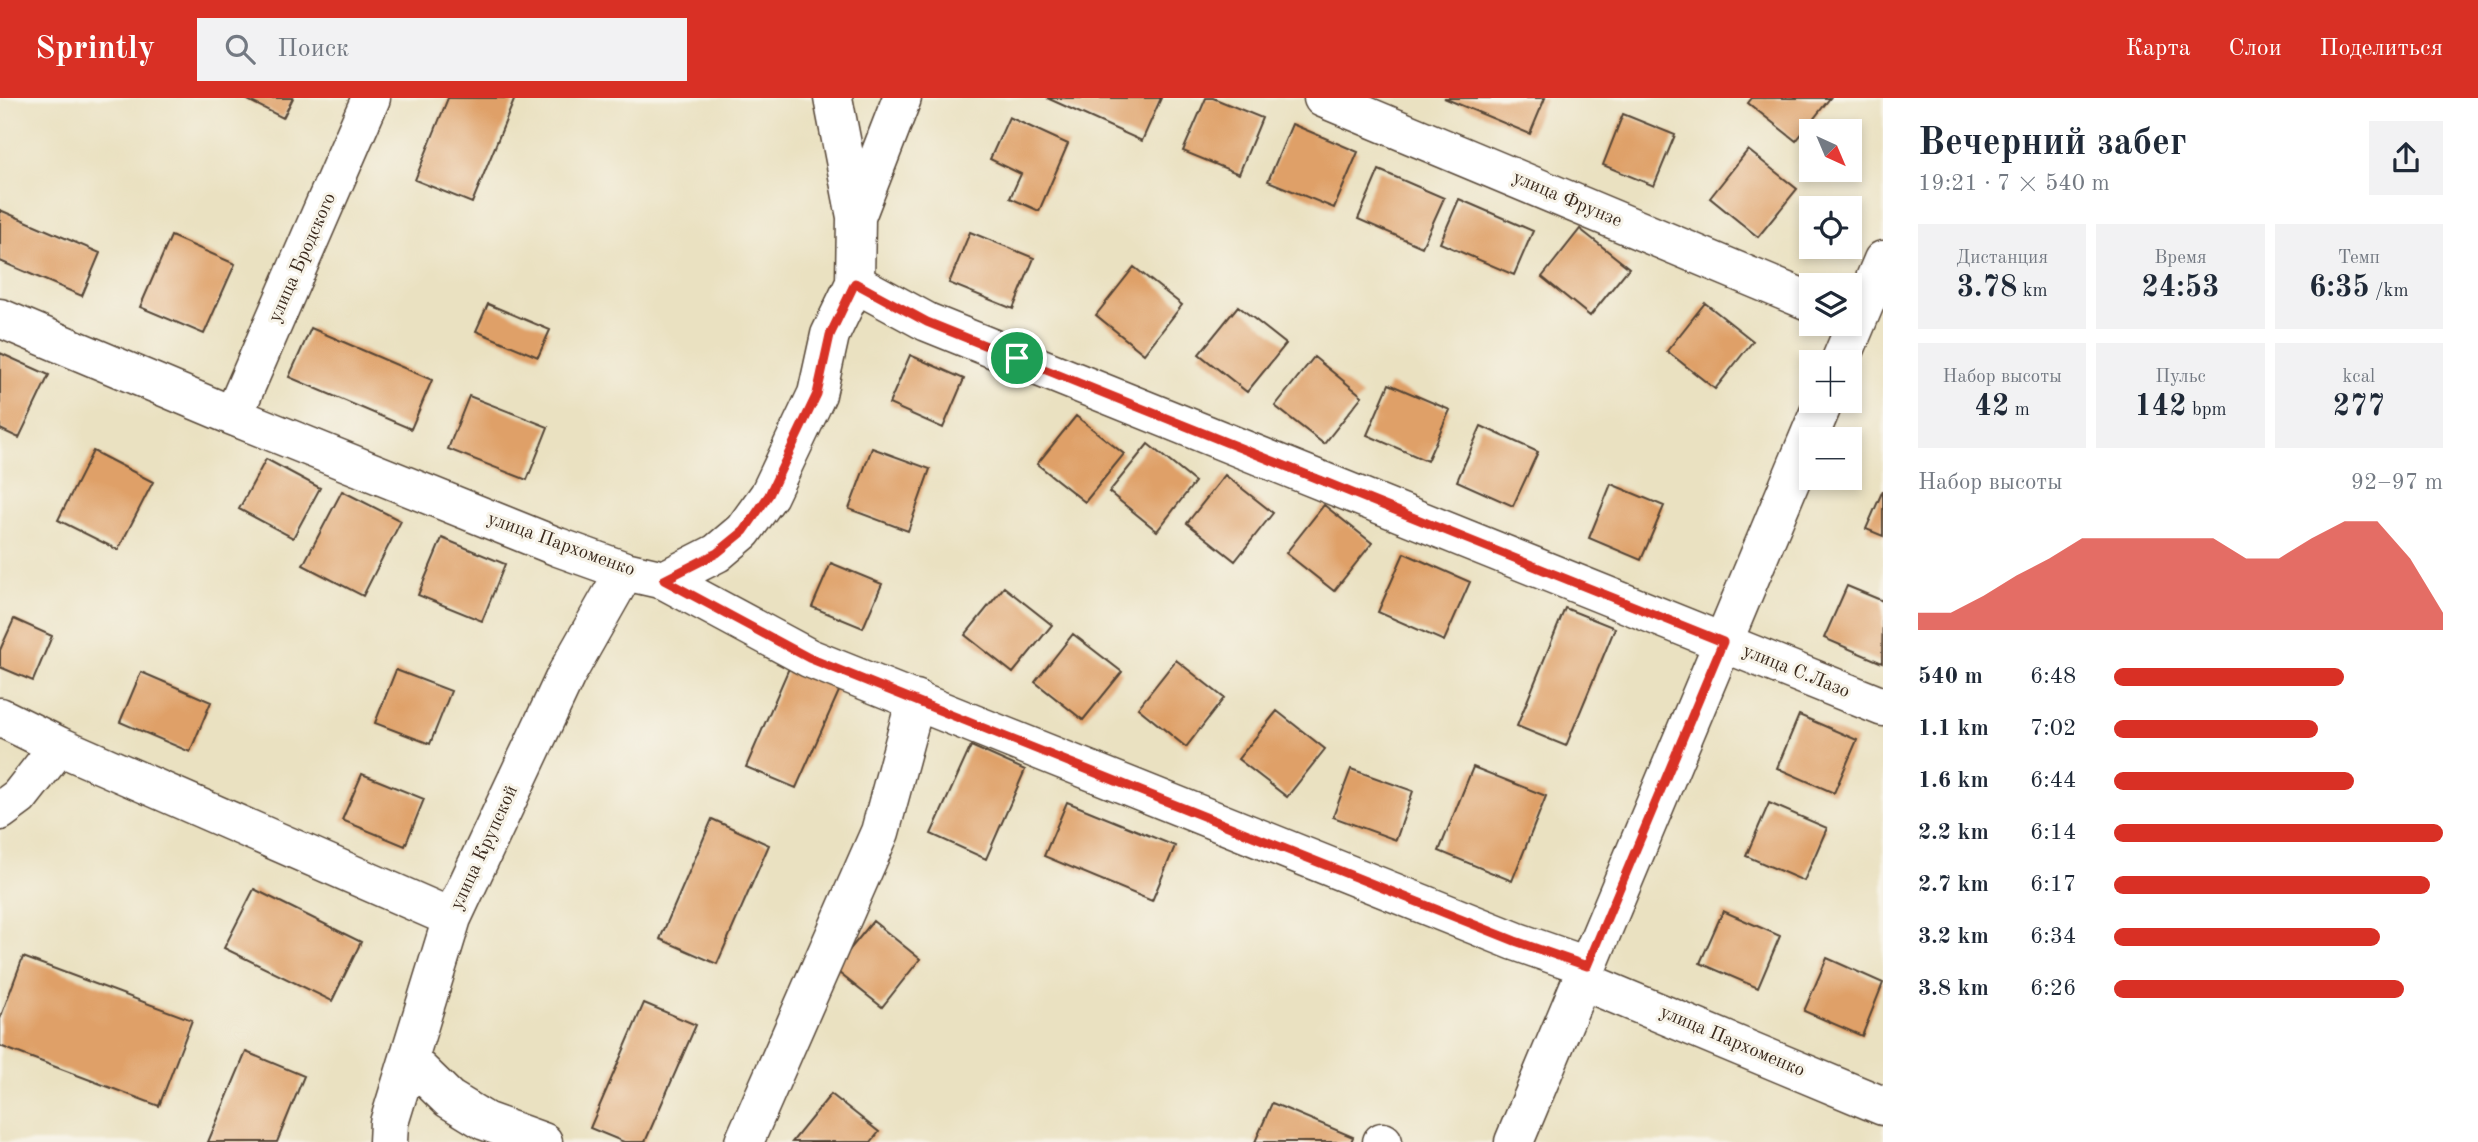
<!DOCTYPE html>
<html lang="ru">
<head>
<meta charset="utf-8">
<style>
	:root { --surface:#fff; --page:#f2f2f3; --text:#1f2937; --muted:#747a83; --accent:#d93025 }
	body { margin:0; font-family:"Old Standard TT",serif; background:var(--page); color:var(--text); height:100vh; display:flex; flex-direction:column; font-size:26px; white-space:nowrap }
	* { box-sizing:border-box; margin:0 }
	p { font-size:23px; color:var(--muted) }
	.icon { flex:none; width:38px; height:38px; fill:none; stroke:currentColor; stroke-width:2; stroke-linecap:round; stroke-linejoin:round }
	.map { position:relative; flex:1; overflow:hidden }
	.drawer { display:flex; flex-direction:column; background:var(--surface); width:595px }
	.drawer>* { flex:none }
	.needle { width:46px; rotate:136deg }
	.buttons { position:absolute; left:1799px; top:21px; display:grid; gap:14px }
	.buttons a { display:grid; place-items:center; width:63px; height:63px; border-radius:0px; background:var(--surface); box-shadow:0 4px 10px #0003; font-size:35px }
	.pin { position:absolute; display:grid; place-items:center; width:60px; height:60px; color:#fff; margin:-30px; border:4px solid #fff; border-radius:50%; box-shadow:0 2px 7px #0007 }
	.round { display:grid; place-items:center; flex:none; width:74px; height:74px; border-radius:0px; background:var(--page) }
	.summary { display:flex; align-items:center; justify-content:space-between; height:119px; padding:0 35px }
	h1 { font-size:38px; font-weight:700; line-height:52px }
	.metrics { display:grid; grid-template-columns:repeat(3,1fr); gap:10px; height:119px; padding:7px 35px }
	.metrics div { display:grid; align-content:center; border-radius:0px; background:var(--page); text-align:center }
	.metrics b { font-size:30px; font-weight:700 }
	.metrics small { font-size:19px; font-weight:400 }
	.metrics p { font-size:19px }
	.chart { height:196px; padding:14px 35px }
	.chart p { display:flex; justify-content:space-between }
	.chart svg { width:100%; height:126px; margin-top:7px; fill:var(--accent); opacity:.7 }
	ul { padding:0 35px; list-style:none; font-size:23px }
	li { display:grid; grid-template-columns:112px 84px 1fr; align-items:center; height:52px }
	li i { height:18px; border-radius:9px; background:var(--accent) }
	header { display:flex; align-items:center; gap:42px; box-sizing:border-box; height:98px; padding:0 35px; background:var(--accent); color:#fff }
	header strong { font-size:33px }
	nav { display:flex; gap:38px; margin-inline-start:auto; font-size:24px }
	.search { width:490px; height:63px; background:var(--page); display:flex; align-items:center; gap:18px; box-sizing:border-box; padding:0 24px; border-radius:0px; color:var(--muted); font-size:26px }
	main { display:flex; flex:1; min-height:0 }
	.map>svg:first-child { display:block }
</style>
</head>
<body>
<header>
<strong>Sprintly</strong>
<div class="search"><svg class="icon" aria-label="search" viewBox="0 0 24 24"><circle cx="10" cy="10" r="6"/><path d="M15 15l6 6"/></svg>Поиск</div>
<nav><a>Карта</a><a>Слои</a><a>Поделиться</a></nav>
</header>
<main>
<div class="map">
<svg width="1883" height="1044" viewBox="0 0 1883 1044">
	<rect width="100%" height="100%" fill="#f7f3e8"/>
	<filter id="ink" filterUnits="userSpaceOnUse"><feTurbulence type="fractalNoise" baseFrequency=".0143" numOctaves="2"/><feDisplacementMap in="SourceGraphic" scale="14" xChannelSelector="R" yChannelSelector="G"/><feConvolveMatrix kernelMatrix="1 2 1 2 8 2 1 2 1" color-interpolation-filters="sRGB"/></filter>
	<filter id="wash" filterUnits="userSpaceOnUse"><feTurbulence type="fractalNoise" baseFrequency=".00686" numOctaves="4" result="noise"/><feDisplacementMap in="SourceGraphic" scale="28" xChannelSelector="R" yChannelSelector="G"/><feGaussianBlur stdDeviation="1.57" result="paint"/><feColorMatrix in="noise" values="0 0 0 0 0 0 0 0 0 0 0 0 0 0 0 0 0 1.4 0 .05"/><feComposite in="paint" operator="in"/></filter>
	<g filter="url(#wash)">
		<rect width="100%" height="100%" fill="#eae1c1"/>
		<g id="blocks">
			<path fill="#dfa068" d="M244,0H293L283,20Z
				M448,0H515L472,105L415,82Z
				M1047,0H1161L1142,43Z
				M1206,0H1213L1262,20L1239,76L1183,53Z
				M1444,0H1545L1530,36Z
				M1752,0H1830L1796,43L1748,5Z
				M1623,16L1675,37L1654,88L1603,67Z
				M1009,19L1068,46L1039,113L1010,100L1021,76L990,61Z
				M1292,26L1358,54L1334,110L1268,83Z
				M1748,52L1797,91L1758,139L1710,100Z
				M1379,72L1444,100L1422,149L1358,121Z
				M1459,101L1533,133L1514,177L1440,145Z
				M0,112L100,155L82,198L0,163Z
				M1580,131L1629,170L1590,218L1542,179Z
				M970,134L1034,160L1013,211L949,185Z
				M171,138L235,166L204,236L140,209Z
				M1134,169L1182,207L1144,256L1096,217Z
				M1705,205L1753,243L1715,291L1667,253Z
				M488,206L550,232L538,259L476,233Z
				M1238,208L1286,246L1247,294L1199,256Z
				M311,230L432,282L411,331L289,279Z
				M0,255L49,277L19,340L0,331Z
				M910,257L964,281L943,330L889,306Z
				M1314,259L1362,298L1324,346L1275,308Z
				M1389,286L1450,312L1427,363L1367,337Z
				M469,298L548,329L527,382L448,351Z
				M1076,318L1124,356L1085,404L1037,366Z
				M1481,328L1538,354L1513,408L1457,383Z
				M1148,346L1195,384L1157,433L1109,394Z
				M872,350L930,371L908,433L849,411Z
				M93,353L153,384L118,452L58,422Z
				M266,361L320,390L293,440L239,411Z
				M1225,377L1273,415L1235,463L1187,425Z
				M1611,386L1664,408L1641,462L1589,440Z
				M1883,392V438L1866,431Z
				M342,393L401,423L363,498L303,467Z
				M1324,407L1372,445L1334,493L1286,455Z
				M442,440L505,466L482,523L418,497Z
				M1404,455L1470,484L1444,543L1378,514Z
				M831,465L882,486L863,530L812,509Z
				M1847,488L1883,503L1882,565L1824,540Z
				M1004,489L1052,527L1013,575L965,537Z
				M1565,510L1615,530L1566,648L1517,628Z
				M14,521L52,538L33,583L0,569V552Z
				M1073,536L1122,574L1083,622L1035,584Z
				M1176,562L1224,600L1186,649L1138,610Z
				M789,570L840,591L796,690L746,669Z
				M396,572L451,593L430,646L375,625Z
				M141,574L211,604L190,654L120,624Z
				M1277,613L1325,651L1287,699L1238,661Z
				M1799,617L1857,642L1834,695L1777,670Z
				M971,648L1025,672L986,761L931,736Z
				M1473,669L1546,698L1512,783L1439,753Z
				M1351,671L1413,693L1396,742L1333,719Z
				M362,676L424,701L405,748L342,722Z
				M1067,704L1175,748L1152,803L1044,758Z
				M1769,705L1827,730L1804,783L1746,758Z
				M712,721L769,747L717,866L660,841Z
				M254,791L361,844L332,903L224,850Z
				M1723,813L1780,838L1758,890L1700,865Z
				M873,823L920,861L882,909L834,871Z
				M23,859L192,922L159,1008L0,948V921Z
				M1827,860L1883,885L1862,938L1804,913Z
				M644,905L696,927L645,1044H624L590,1030Z
				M246,954L304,978L277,1044H208Z
				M831,996L879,1034L871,1044H792Z
				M1272,1005L1353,1039L1351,1044H1255Z"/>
		</g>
	</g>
	<g filter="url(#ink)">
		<use href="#blocks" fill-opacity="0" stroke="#554536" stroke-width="2"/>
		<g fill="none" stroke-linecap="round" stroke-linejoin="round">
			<defs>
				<path id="minor" d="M1323,0L1811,204
					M856,119L902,0
					M855,185L927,224L1883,609
					M0,220L233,318L558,449L625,473L664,482L809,560L1515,843L1587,868
					M1840,264L1883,162
					M233,318L371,0
					M664,482L717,455L743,433L769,397L817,296L830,237L855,185L856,119L833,0
					M0,619L59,648L452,820
					M0,713L19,699L59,648
					M1581,882L1883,1008
					M410,963L449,1001L485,1023L543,1044
					M388,1044L389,1025L452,820L566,577L625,473
					M744,1044L880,734L916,601
					M1382,1044H1383
					M1514,1044L1824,303"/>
			</defs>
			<use href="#minor" stroke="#554536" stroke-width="41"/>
			<use href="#minor" stroke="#fff" stroke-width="38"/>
		</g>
	</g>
	<g fill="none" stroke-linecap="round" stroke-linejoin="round" filter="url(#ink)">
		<defs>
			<path id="route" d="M855,185L927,224L1723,544L1587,868L1515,843L809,560L664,482L717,455L744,433L769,397L817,296L830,237Z"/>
		</defs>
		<use href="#route" stroke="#fff" stroke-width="14"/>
		<use href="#route" stroke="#d93025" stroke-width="9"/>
	</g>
	<g text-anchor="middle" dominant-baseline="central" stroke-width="6" stroke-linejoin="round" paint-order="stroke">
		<g font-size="19" fill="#3b2a1e" stroke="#f7f3e8">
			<text transform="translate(1567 102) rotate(23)">улица Фрунзе</text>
			<text transform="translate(303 160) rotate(-66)">улица Бродского</text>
			<text transform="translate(561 447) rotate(20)">улица Пархоменко</text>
			<text transform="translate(1796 574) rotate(22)">улица С.Лазо</text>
			<text transform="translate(485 750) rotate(-65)">улица Крупской</text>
			<text transform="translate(1732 944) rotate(23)">улица Пархоменко</text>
		</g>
	</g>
</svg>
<div class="buttons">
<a><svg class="needle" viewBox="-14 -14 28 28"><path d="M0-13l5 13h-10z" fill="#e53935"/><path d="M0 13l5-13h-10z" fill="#747a83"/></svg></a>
<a><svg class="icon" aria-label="locate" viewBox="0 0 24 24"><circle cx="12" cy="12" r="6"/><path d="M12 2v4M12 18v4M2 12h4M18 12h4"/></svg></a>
<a><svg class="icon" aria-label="layers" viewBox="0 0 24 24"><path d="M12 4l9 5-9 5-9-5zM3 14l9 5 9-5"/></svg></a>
<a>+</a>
<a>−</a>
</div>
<div class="pin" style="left:1017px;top:260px;background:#1e9e55"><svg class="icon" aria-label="arrive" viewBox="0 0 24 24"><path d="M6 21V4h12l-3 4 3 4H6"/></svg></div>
</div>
<section class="drawer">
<div class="summary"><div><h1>Вечерний забег</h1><p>19:21 · 7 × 540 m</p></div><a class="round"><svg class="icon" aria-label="share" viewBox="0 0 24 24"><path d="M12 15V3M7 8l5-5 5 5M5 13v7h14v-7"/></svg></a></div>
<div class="metrics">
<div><p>Дистанция</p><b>3.78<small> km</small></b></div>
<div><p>Время</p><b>24:53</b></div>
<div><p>Темп</p><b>6:35<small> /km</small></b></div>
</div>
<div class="metrics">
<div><p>Набор высоты</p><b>42<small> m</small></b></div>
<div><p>Пульс</p><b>142<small> bpm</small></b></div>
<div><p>kcal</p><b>277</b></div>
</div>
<div class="chart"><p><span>Набор высоты</span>92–97 m</p>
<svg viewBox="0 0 160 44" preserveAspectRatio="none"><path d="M0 44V38L10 38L20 32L30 25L40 19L50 12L60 12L70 12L80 12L90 12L100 19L110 19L120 12L130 6L140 6L150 19L160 38V44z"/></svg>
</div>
<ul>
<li><b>540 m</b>6:48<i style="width:70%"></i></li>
<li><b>1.1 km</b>7:02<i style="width:62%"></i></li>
<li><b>1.6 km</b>6:44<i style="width:73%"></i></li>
<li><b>2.2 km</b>6:14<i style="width:100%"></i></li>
<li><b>2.7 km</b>6:17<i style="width:96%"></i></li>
<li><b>3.2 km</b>6:34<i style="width:81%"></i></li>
<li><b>3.8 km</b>6:26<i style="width:88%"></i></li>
</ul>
</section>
</main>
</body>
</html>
